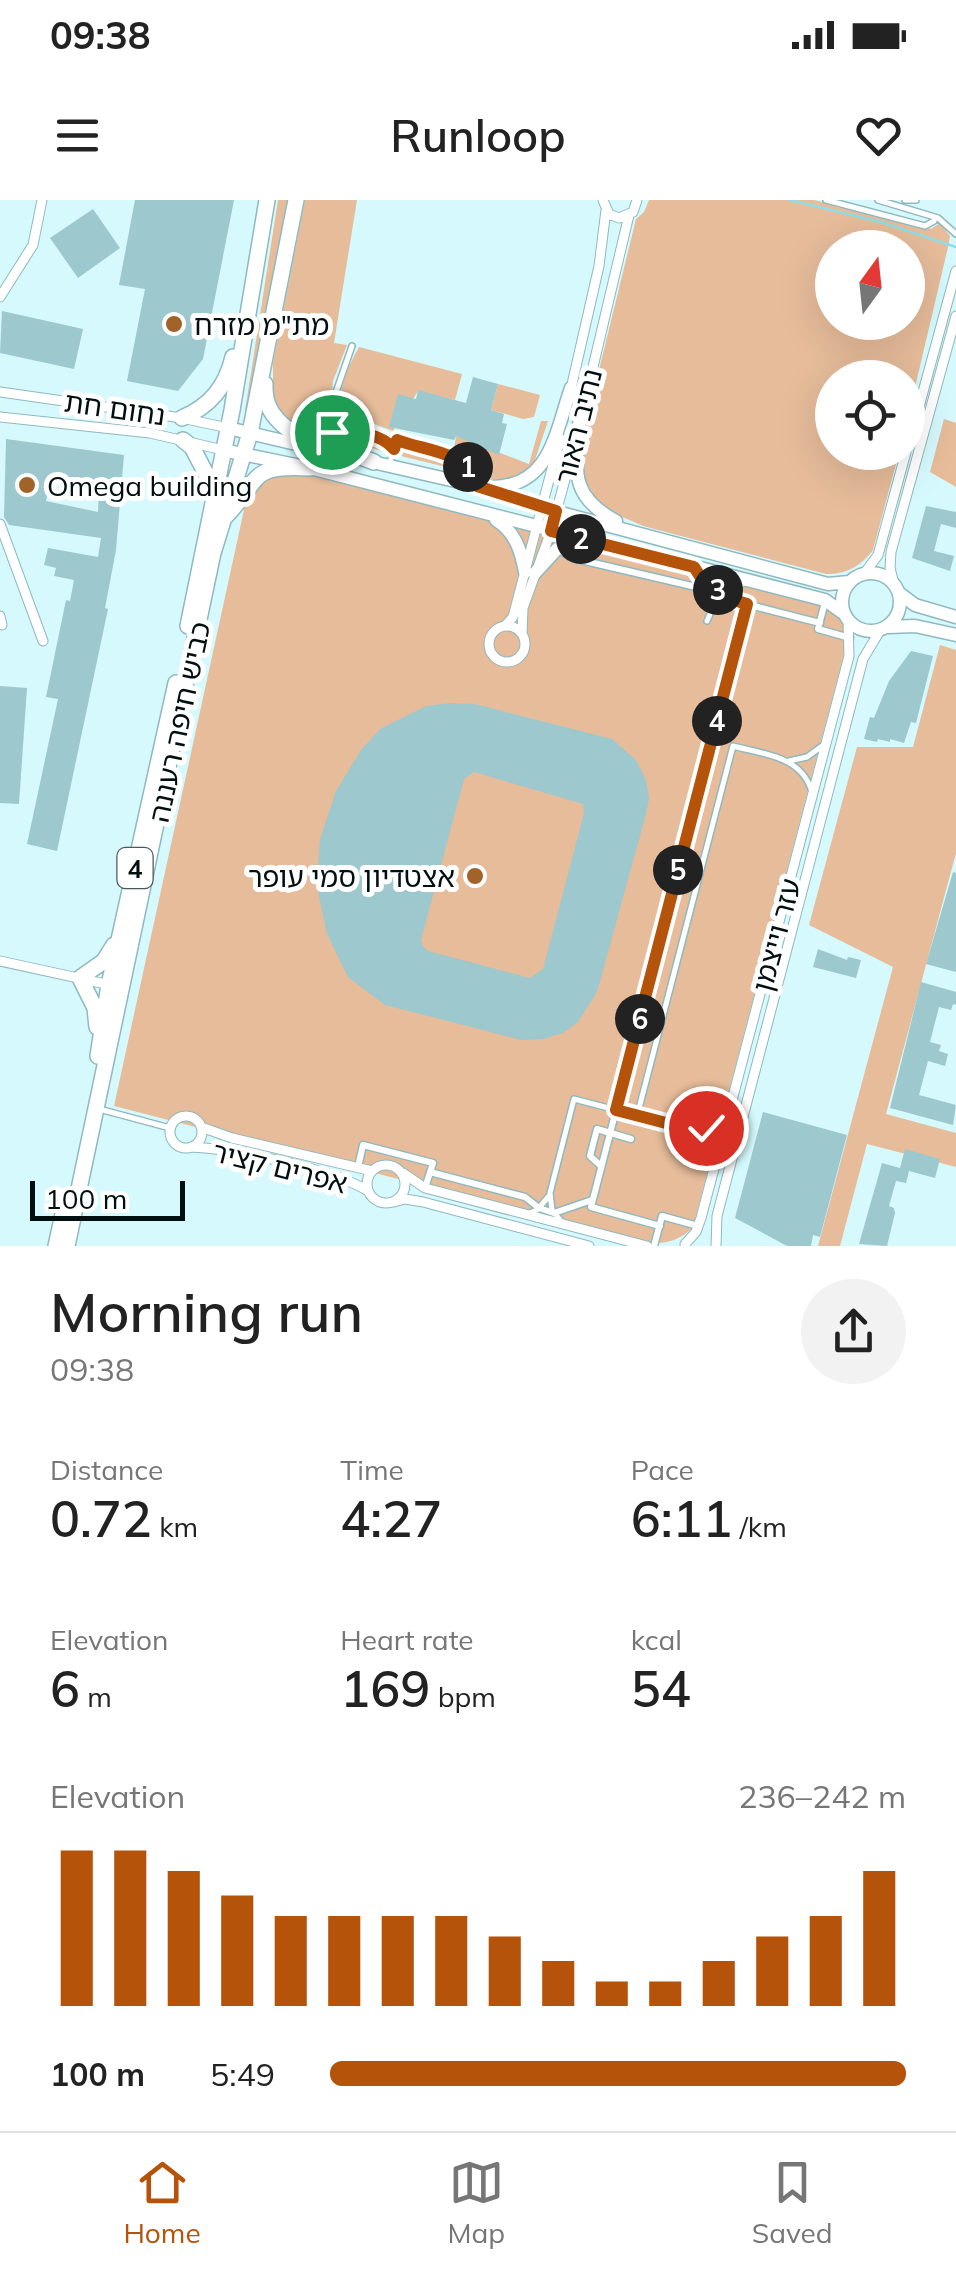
<!DOCTYPE html>
<html lang="en">
<head>
<meta charset="utf-8">
<style>
	:root { --surface:#fff; --page:#f2f2f2; --text:#222; --muted:#767676; --line:#e0e0e0; --accent:#b45309 }
	body { margin:0; font-family:Mulish,"Noto Sans Hebrew",sans-serif; background:var(--page); color:var(--text); height:100vh; display:flex; flex-direction:column; font-size:38px; white-space:nowrap }
	* { box-sizing:border-box; margin:0 }
	p { font-size:32px; color:var(--muted) }
	.icon { flex:none; width:55px; height:55px; fill:none; stroke:currentColor; stroke-width:2; stroke-linecap:round; stroke-linejoin:round }
	.map { position:relative; height:1046px; overflow:hidden }
	.sheet { display:flex; flex-direction:column; background:var(--surface); flex:1 }
	.sheet>* { flex:none }
	.needle { width:65px; rotate:15deg }
	.buttons { position:absolute; left:815px; top:30px; display:grid; gap:20px }
	.buttons a { display:grid; place-items:center; width:110px; height:110px; border-radius:50%; background:var(--surface); box-shadow:0 10px 40px #0002; font-size:50px }
	.scale { position:absolute; left:30px; bottom:25px; width:155px; box-sizing:border-box; padding-left:10px; border:5px solid #010f10; border-top:0; font-size:28px; line-height:35px; white-space:nowrap; color:#010f10; -webkit-text-stroke:8px #fff; paint-order:stroke }
	.pin { position:absolute; display:grid; place-items:center; width:85px; height:85px; color:#fff; margin:-42px; border:5px solid #fff; border-radius:50%; box-shadow:0 2px 10px #0007 }
	.km { position:absolute; width:50px; height:50px; margin:-25px; border-radius:50%; background:#222; color:#fff; font-size:28px; line-height:50px; text-align:center }
	.round { display:grid; place-items:center; flex:none; width:105px; height:105px; border-radius:52px; background:var(--page) }
	.headline { display:flex; align-items:center; justify-content:space-between; height:170px; padding:0 50px }
	h1 { font-size:55px; font-weight:600; line-height:75px }
	.figures { display:grid; grid-template-columns:repeat(3,1fr); gap:15px; height:170px; padding:10px 50px }
	.figures div { display:grid; align-content:center }
	.figures b { font-size:50px; font-weight:600 }
	.figures small { font-size:28px; font-weight:400 }
	.figures p { font-size:28px }
	.chart { height:280px; padding:20px 50px }
	.chart p { display:flex; justify-content:space-between }
	.chart svg { width:100%; height:180px; margin-top:10px; stroke:var(--accent); stroke-width:6 }
	ul { padding:0 50px; list-style:none; font-size:32px }
	li { display:grid; grid-template-columns:160px 120px 1fr; align-items:center; height:75px }
	li i { height:25px; border-radius:12px; background:var(--accent) }
	.status { display:flex; justify-content:space-between; align-items:center; height:70px; padding:0 50px; background:var(--surface); direction:ltr }
	.status svg { height:28px; fill:currentColor }
	header { display:flex; justify-content:space-between; align-items:center; height:130px; padding:0 50px; background:var(--surface); font-size:45px; font-weight:600 }
	.menu { display:flex; justify-content:space-around; align-items:center; height:140px; border-top:2px solid var(--line); background:var(--surface); font-size:28px; color:var(--muted) }
	.menu a { display:grid; justify-items:center; gap:5px }
	.menu .selected { color:var(--accent) }
	.map>svg:first-child { display:block }
</style>
</head>
<body>
<div class="status"><b>09:38</b><svg viewBox="0 0 49 12"><path d="M0 12V9h3v3zM5 12V6h3v6zM10 12V3h3v9zM15 12V0h3v12zM26 1h20v11H26zM47 4h2v5h-2z"/></svg></div>
<header><svg class="icon" aria-label="menu" viewBox="0 0 24 24"><path d="M4 6h16M4 12h16M4 18h16"/></svg>Runloop<svg class="icon" aria-label="heart" viewBox="0 0 24 24"><path d="M12 20l-8-8c-3-5 5-10 8-4 3-6 11-1 8 4z"/></svg></header>
<div class="map">
<svg width="956" height="1046" viewBox="0 0 956 1046">
	<rect width="100%" height="100%" fill="#d6f9fd"/>
	<path fill="#e6bc9a" fill-rule="evenodd" d="M278,0H288L249,211H245Z
		M305,0H357L334,143L347,145L333,181L330,210C316,221 324,232 337,238L350,234L382,242L386,252L288,224L273,209V163Z
		M649,0H814L922,27L931,29L940,23L950,36L949,43L908,217V178H832V252L899,253L873,350C862,365 846,375 826,374L643,326L600,307L588,293L582,277L585,227L636,19L644,12ZM832,48H908V122H832Z
		M359,147L462,174L455,200L418,191L393,231L351,215L340,204C340,184 349,165 359,147Z
		M498,184L540,195L534,217L523,219L491,210Z
		M944,219L956,223V287L930,272Z
		M541,221H548L532,269L505,281L481,277L469,258L454,249L456,236L529,264Z
		M405,249L449,258L462,271L397,255Z
		M308,269L830,408C845,419 847,428 846,446L693,1027C680,1041 665,1044 647,1043L114,906L249,287L255,279Z
		M940,445L956,450V653L886,914L956,933V967L867,944L840,1046H818L893,767L809,725L857,547H913Z"/>
	<g fill="none" stroke-linecap="round" stroke-linejoin="round">
		<path stroke="#8ddee7" stroke-width="2.5" d="M790,0L881,22L956,47"/>
	</g>
	<path fill="#9dc8cd" fill-rule="evenodd" d="M135,0H234L203,159L178,191L127,181L145,89L119,85Z
		M93,9L120,48L78,78L50,38Z
		M2,111L83,129L74,169L0,153Z
		M473,177L498,184L491,210L504,214L502,223L507,224L499,255L456,236L454,240L389,227L398,194L416,199L418,190L466,203Z
		M6,239L124,255L116,350L105,408L108,409L57,651L27,644L58,499L46,497L66,400L70,401L74,380L54,376L56,368L44,365L48,348L98,357L101,338L9,325L4,317ZM51,276L99,287L98,312L46,301Z
		M926,306L956,312V328L941,324L934,351L954,356L950,371L912,358Z
		M911,451L933,456L916,523L911,522L904,543L890,539V542L878,539L877,542L864,539L870,517L874,518L889,481Z
		M0,486L27,488L19,604L0,603Z
		M451,503L475,504L612,539L636,560L646,580L649,598L646,614L597,792L578,822L563,833L543,839L522,840L385,805L348,777L327,734L317,687L318,665L320,639L336,591L361,550L380,529L426,506ZM474,572L583,604L584,613L543,769L530,778L428,751L423,746L421,740L464,579Z
		M953,672L956,673V772L926,764Z
		M818,749L847,760L848,757L861,760L856,778L813,767Z
		M921,782L956,792V805L953,804L951,810L939,807L930,842L941,845L939,851L948,854L945,866L928,861L919,895L956,905L953,925L890,908Z
		M763,912L847,935L820,1037L813,1035L811,1046H787L735,1018Z
		M905,949L940,959L935,978L909,971L906,983L896,981L889,1006L894,1008L895,1013L887,1046L859,1044L882,963L900,968Z"/>
	<g fill="none" stroke-linecap="round" stroke-linejoin="round">
		<defs>
			<path id="service" d="M826,0L925,26L934,21
				M878,0L938,18L956,34
				M905,0H916
				M352,146L334,198L336,209L354,224L406,244L452,255L468,268L476,283
				M339,212L327,218L330,230H348L387,241L394,249
				M389,265L397,240
				M699,372L712,402
				M707,421L717,398L744,383
				M789,561L807,557L822,546
				M99,909L170,928
				M637,916L733,546C763,554 800,556 811,589
				M696,930L715,925L725,916
				M527,1014L537,1010L549,996
				M561,1021L552,1010L550,993L574,899L693,930L704,938L716,959"/>
			<path id="pedestrian" d="M559,350L572,358L709,390H725L734,401L820,423
				M825,402L818,429L850,438
				M601,966L590,956L597,929L631,939
				M358,967L363,945L433,963L425,988
				M430,972L525,997L539,1008L554,1013L592,1000
				M660,1026L591,1007L747,404
				M654,1046L662,1016L698,1026"/>
			<path id="minor" d="M603,0L609,14L619,18L633,12L637,0
				M0,97L33,45L42,0
				M0,192L182,218L228,228
				M570,193L599,66L606,10
				M0,217L150,233L223,250
				M579,226L629,15
				M908,247L956,71
				M0,324L43,441
				M864,374L878,355L906,252
				M894,384L890,368L891,352L956,116
				M0,416L2,425
				M505,426L513,417L560,238
				M489 444a18 18 0 1 1 36 0a18 18 0 1 1-36 0Z
				M522,434L523,408L551,331L573,250
				M0,761L110,785
				M170 932a16 16 0 1 1 32 0a16 16 0 1 1-32 0Z
				M201,927L232,938L372,971
				M191,947C234,949 333,969 368,991
				M367 984a19 19 0 1 1 38 0a19 19 0 1 1-38 0Z
				M403,973L425,988L647,1046
				M394,1002L405,999L423,1002L589,1046
				M685,1044L696,1032L701,1018L849,456L848,420
				M716,1046L717,1016L863,459L881,429"/>
			<path id="secondary" d="M579,224C576,271 569,296 616,321
				M228,228L334,253
				M223,250L310,268L825,400L843,413
				M368,261L477,286L531,305L828,384L849,382
				M490,287C550,288 555,234 571,188
				M496,320C515,332 521,350 525,372
				M842 402a29 29 0 1 1 58 0a29 29 0 1 1-58 0Z
				M535,373L557,349L581,342
				M899,393L915,405L956,417
				M888,427L915,426L956,435"/>
			<path id="trunk" d="M265,184C264,204 272,217 288,229L374,262
				M182,218C210,206 226,187 233,157
				M183,240L192,247L214,289
				M226,316C263,277 248,265 310,268
				M188,426L232,210L267,0
				M97,827L95,808L80,778L104,761L114,745
				M98,856L109,785L176,483
				M56,1046L66,1001
				M67,1046L213,353L250,233L296,0"/>
		</defs>
		<use href="#service" stroke="#8fb9be" stroke-width="8"/>
		<use href="#pedestrian" stroke="#8fb9be" stroke-width="9"/>
		<use href="#minor" stroke="#8fb9be" stroke-width="11"/>
		<use href="#secondary" stroke="#8fb9be" stroke-width="15"/>
		<use href="#trunk" stroke="#8fb9be" stroke-width="18"/>
		<use href="#service" stroke="#fff" stroke-width="5"/>
		<use href="#pedestrian" stroke="#fff" stroke-width="6"/>
		<use href="#minor" stroke="#fff" stroke-width="9"/>
		<use href="#secondary" stroke="#fff" stroke-width="12"/>
		<use href="#trunk" stroke="#fff" stroke-width="15"/>
	</g>
	<g fill="none" stroke-linecap="round" stroke-linejoin="round">
		<defs>
			<path id="route" d="M332,232C351,230 381,233 394,249L397,240C428,252 464,249 477,286L556,311L551,331L694,367L709,390H725L734,400L747,404L616,910L693,930L706,928"/>
		</defs>
		<use href="#route" stroke="#fff" stroke-width="20"/>
		<use href="#route" stroke="#b45309" stroke-width="12"/>
	</g>
	<g fill="#a16328" stroke="#fff" stroke-width="4">
		<circle cx="174" cy="124" r="10"/>
		<circle cx="27" cy="285" r="10"/>
		<circle cx="475" cy="676" r="10"/>
	</g>
	<g text-anchor="middle" dominant-baseline="central" stroke-width="10" stroke-linejoin="round" paint-order="stroke">
		<rect fill="#fff" stroke="#4d5758" stroke-width="2.5" x="117.5" y="648" width="35" height="40" rx="8"/>
		<g font-size="25" font-weight="bold" fill="#010f10">
			<text x="135" y="668">4</text>
		</g>
		<g font-size="28" fill="#010f10" stroke="#fff" text-anchor="start">
			<text x="194" y="124">מת"מ מזרח</text>
			<text x="47" y="285">Omega building</text>
			<text x="455" y="676" text-anchor="end">אצטדיון סמי עופר</text>
		</g>
		<g font-size="28" fill="#010f10" stroke="#fff">
			<text transform="translate(115 208) rotate(8)">נחום חת</text>
			<text transform="translate(578 226) rotate(-76)">נתיב האור</text>
			<text transform="translate(179 522) rotate(-78)">כביש חיפה רעננה</text>
			<text transform="translate(776 735) rotate(-75)">עזר וייצמן</text>
			<text transform="translate(280 967) rotate(14)">אפרים קציר</text>
		</g>
	</g>
</svg>
<div class="buttons">
<a><svg class="needle" viewBox="-14 -14 28 28"><path d="M0-13l5 13h-10z" fill="#e53935"/><path d="M0 13l5-13h-10z" fill="#767676"/></svg></a>
<a><svg class="icon" aria-label="locate" viewBox="0 0 24 24"><circle cx="12" cy="12" r="6"/><path d="M12 2v4M12 18v4M2 12h4M18 12h4"/></svg></a>
</div>
<div class="scale">100 m</div>
<div class="pin" style="left:332px;top:232px;background:#1e9e55"><svg class="icon" aria-label="arrive" viewBox="0 0 24 24"><path d="M6 21V4h12l-3 4 3 4H6"/></svg></div>
<div class="pin" style="left:706px;top:928px;background:#d93025"><svg class="icon" aria-label="check" viewBox="0 0 24 24"><path d="M5 12l5 5 9-10"/></svg></div>
<b class="km" style="left:468px;top:267px">1</b>
<b class="km" style="left:581px;top:339px">2</b>
<b class="km" style="left:718px;top:390px">3</b>
<b class="km" style="left:717px;top:521px">4</b>
<b class="km" style="left:678px;top:670px">5</b>
<b class="km" style="left:640px;top:819px">6</b>
</div>
<section class="sheet">
<div class="headline"><div><h1>Morning run</h1><p>09:38</p></div><a class="round"><svg class="icon" aria-label="share" viewBox="0 0 24 24"><path d="M12 15V3M7 8l5-5 5 5M5 13v7h14v-7"/></svg></a></div>
<div class="figures">
<div><p>Distance</p><b>0.72<small> km</small></b></div>
<div><p>Time</p><b>4:27</b></div>
<div><p>Pace</p><b>6:11<small> /km</small></b></div>
</div>
<div class="figures">
<div><p>Elevation</p><b>6<small> m</small></b></div>
<div><p>Heart rate</p><b>169<small> bpm</small></b></div>
<div><p>kcal</p><b>54</b></div>
</div>
<div class="chart"><p><span>Elevation</span>236–242 m</p>
<svg viewBox="0 0 160 44" preserveAspectRatio="none"><path d="M5 44V6M15 44V6M25 44V11M35 44V17M45 44V22M55 44V22M65 44V22M75 44V22M85 44V27M95 44V33M105 44V38M115 44V38M125 44V33M135 44V27M145 44V22M155 44V11"/></svg>
</div>
<ul>
<li><b>100 m</b>5:49<i style="width:100%"></i></li>
</ul>
</section>
<nav class="menu">
<a class="selected"><svg class="icon" aria-label="home" viewBox="0 0 24 24"><path d="M3 11l9-7 9 7M6 9v11h12V9"/></svg>Home</a>
<a><svg class="icon" aria-label="map" viewBox="0 0 24 24"><path d="M3 6l6-2 6 2 6-2v14l-6 2-6-2-6 2zM9 4v14M15 6v14"/></svg>Map</a>
<a><svg class="icon" aria-label="saved" viewBox="0 0 24 24"><path d="M7 4h10v16l-5-4-5 4z"/></svg>Saved</a>
</nav>
</body>
</html>
